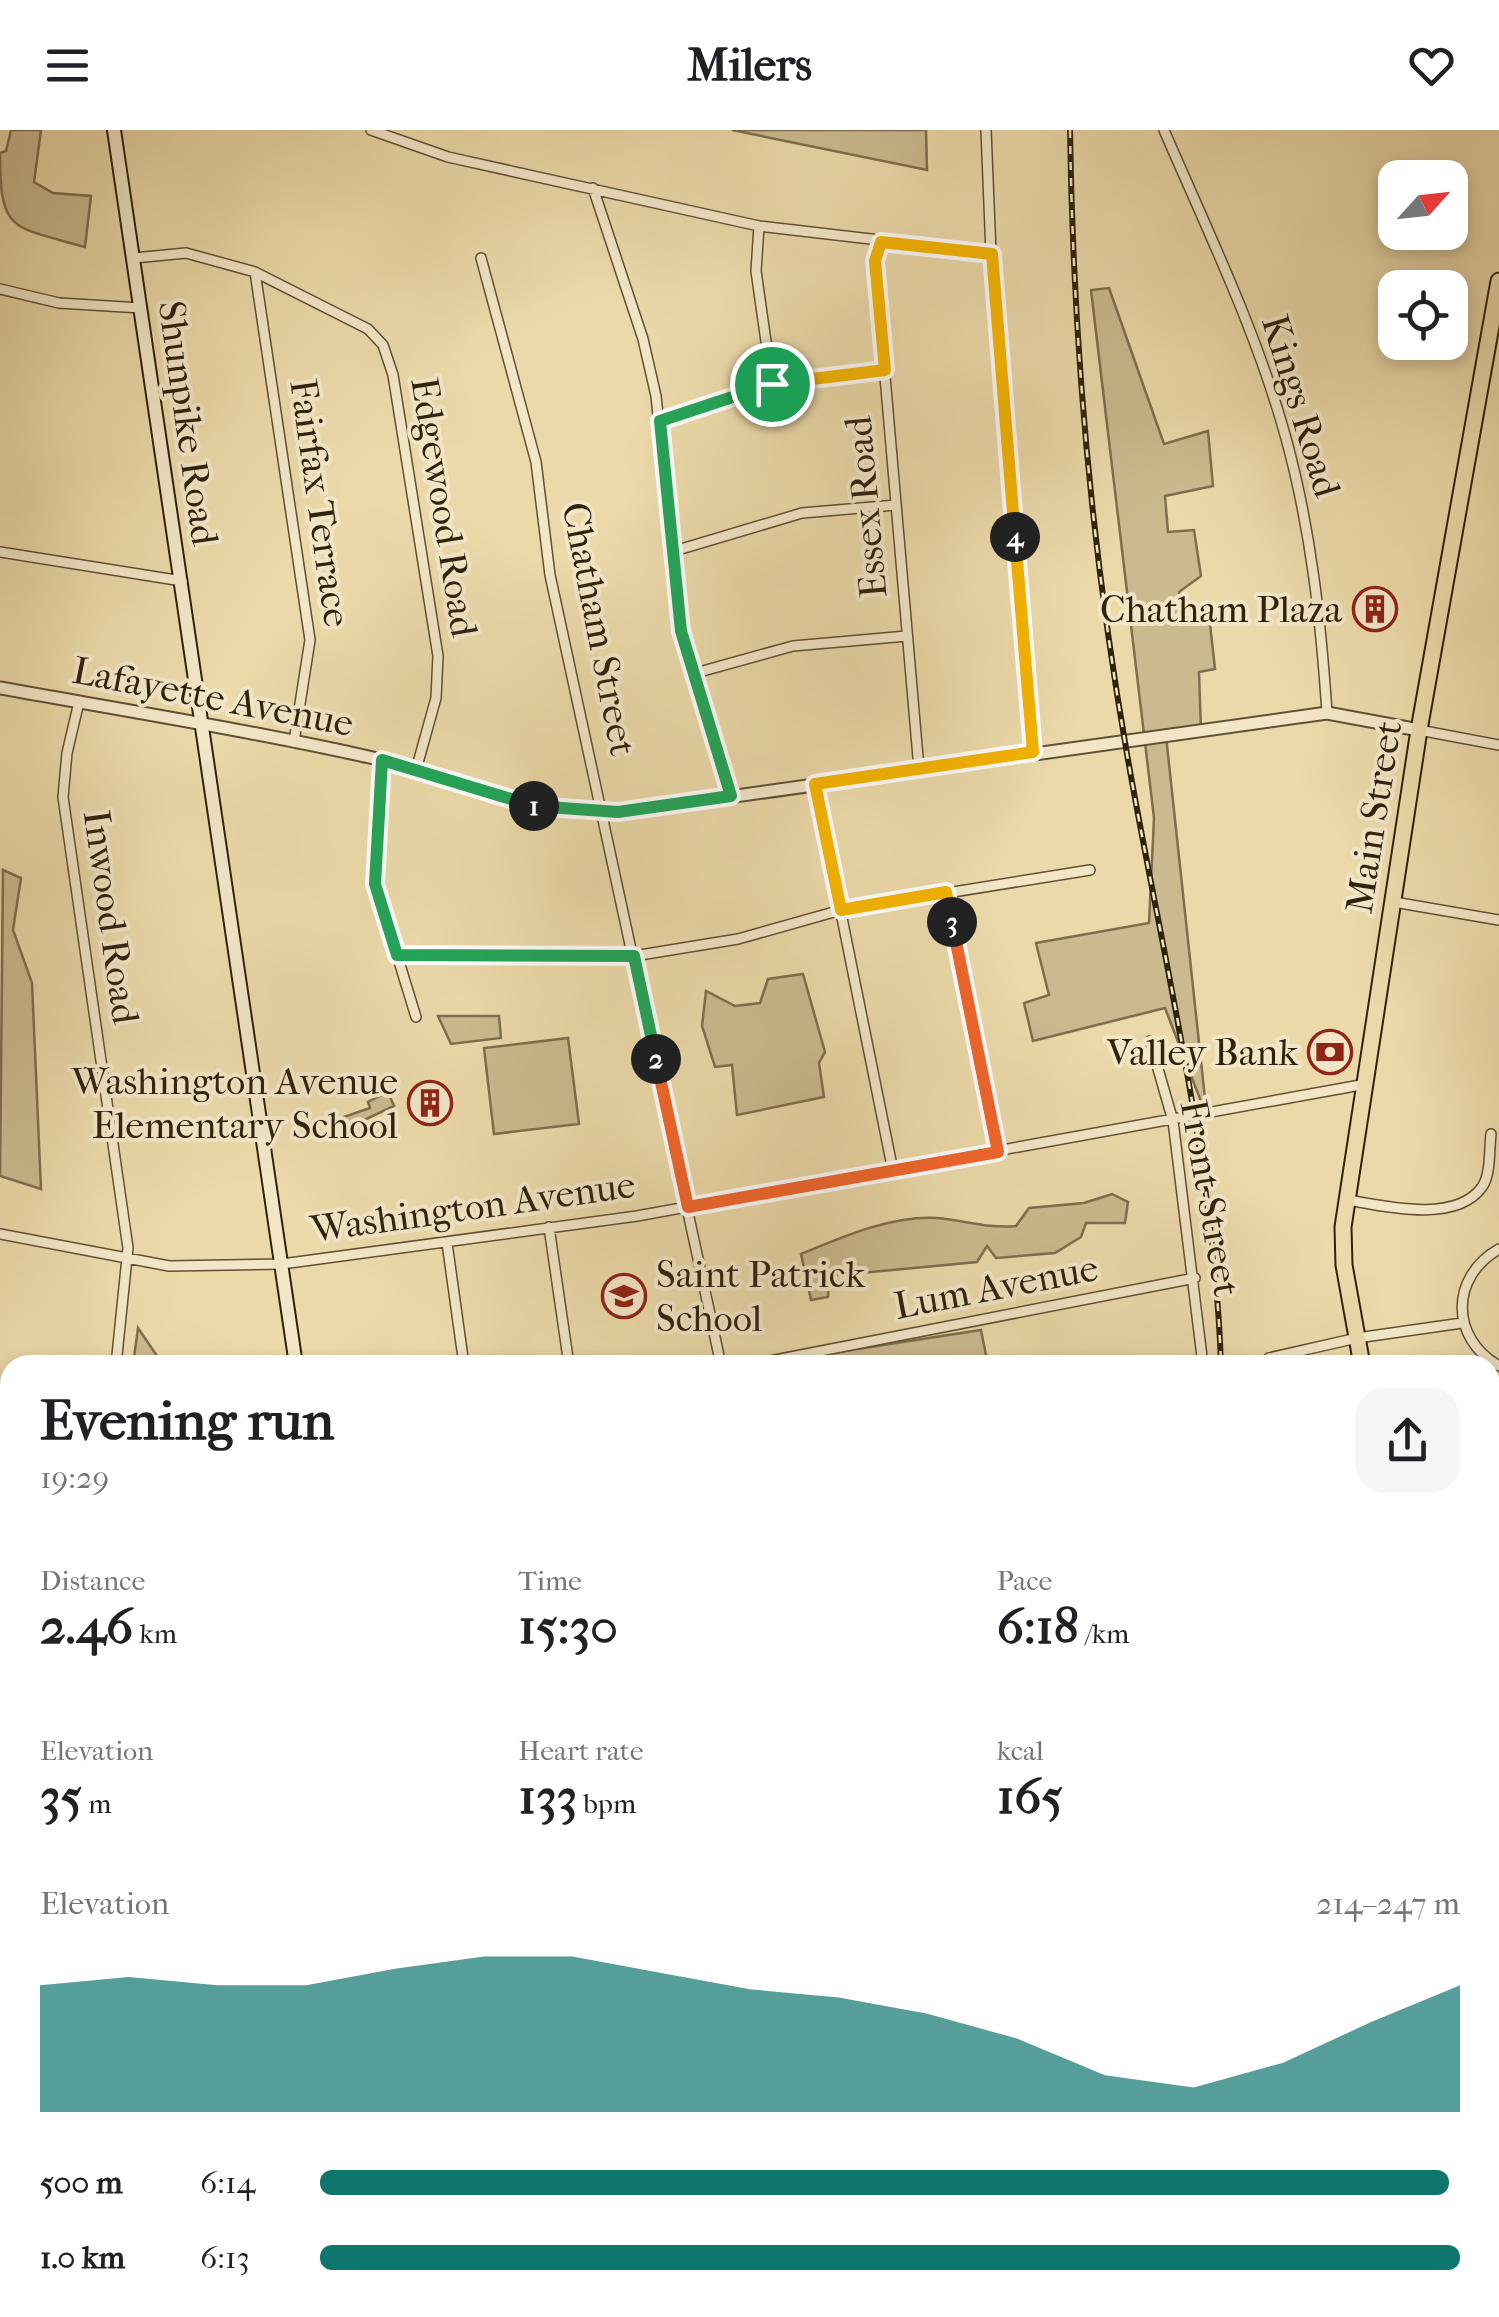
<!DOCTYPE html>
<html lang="en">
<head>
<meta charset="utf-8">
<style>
	:root { --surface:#fff; --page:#f6f6f6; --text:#202124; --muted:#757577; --accent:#0f766e }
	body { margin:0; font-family:"IM FELL French Canon",serif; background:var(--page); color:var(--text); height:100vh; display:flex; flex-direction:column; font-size:38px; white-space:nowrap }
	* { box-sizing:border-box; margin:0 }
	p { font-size:32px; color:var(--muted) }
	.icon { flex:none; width:55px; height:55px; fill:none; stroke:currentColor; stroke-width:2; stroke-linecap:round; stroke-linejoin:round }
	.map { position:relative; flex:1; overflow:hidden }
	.panel { position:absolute; left:0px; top:1225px; width:1500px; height:962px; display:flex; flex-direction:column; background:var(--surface); border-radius:30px 30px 0 0; box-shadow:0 5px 15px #0003 }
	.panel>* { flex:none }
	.needle { width:65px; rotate:63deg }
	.controls { position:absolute; left:1378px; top:30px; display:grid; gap:20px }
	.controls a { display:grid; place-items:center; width:90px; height:90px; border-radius:20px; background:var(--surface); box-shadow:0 5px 15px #0003; font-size:50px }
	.pin { position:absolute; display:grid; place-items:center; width:85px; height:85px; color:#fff; margin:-42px; border:5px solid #fff; border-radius:50%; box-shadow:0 2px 10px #0007 }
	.km { position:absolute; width:50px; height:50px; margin:-25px; border-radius:50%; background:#222; color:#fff; font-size:28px; line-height:50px; text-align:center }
	.round { display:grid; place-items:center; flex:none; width:105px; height:105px; border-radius:30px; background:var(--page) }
	.summary { display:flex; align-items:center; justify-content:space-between; height:170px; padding:0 40px }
	h1 { font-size:55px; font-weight:700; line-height:75px }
	.figures { display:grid; grid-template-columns:repeat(3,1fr); gap:15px; height:170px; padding:10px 40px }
	.figures div { display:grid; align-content:center }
	.figures b { font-size:50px; font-weight:700 }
	.figures small { font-size:28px; font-weight:400 }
	.figures p { font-size:28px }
	.chart { height:280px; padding:20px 40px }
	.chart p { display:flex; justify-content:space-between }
	.chart svg { width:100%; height:180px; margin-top:10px; fill:var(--accent); opacity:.7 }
	ul { padding:0 40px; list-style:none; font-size:32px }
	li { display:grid; grid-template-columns:160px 120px 1fr; align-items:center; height:75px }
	li i { height:25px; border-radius:12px; background:var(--accent) }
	header { display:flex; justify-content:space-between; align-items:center; height:130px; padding:0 40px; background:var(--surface); font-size:45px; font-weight:700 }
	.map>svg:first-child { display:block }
</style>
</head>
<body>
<header><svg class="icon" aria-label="menu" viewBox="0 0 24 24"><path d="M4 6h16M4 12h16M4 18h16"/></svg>Milers<svg class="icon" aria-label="heart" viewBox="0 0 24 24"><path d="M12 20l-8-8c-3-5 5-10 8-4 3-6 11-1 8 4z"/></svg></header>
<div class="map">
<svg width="1499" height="2187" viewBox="0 0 1499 2187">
	<rect width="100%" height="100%" fill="#ebd9a9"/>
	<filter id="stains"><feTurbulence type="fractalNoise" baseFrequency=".002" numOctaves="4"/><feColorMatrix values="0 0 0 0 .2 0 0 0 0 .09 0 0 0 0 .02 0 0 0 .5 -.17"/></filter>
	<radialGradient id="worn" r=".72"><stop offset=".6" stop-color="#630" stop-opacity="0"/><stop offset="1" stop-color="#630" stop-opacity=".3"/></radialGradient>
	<path fill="#cbba8f" stroke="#7e6e4e" stroke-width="2.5" d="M11,0H41L34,52L53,63L91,66L85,117C12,96 0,104 0,23L6,21Z
		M732,0H926L927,40Z
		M1109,158L1164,314L1208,301L1213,356L1165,366L1168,402L1194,400L1201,446L1179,462L1182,488L1209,485L1215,539L1199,542L1201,601L1166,606L1207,987L1165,878L1033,911L1024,873L1049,865L1036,813L1149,793L1154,688L1091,160Z
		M3,740L21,748L13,800L32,853L41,1059L0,1046Z
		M803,844L825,922L819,933L824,967L737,985L732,935L715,937L702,896L706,861L735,876L760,873L768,849Z
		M438,886H499L501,908L451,914Z
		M568,908L579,994L494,1004L484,918Z
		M388,962L394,976L343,1000L338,989L370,978L368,972Z
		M1112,1064L1128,1072L1125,1093H1086L1081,1107L1055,1123L996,1128L987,1116L977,1132L829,1146L828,1167L811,1170L801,1124C842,1107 892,1085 937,1088C964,1090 988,1099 1016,1096L1029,1078L1084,1073Z
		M138,1198L157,1226L180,1235H133Z
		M981,1200L988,1235H753Z"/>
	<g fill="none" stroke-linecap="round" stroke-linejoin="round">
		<defs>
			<path id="minor" d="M371,0L448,27L759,96L991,123
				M986,0L991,123L1033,622
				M1164,0C1208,102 1258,204 1287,312C1311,401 1321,492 1327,583
				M593,58L643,209L656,266L681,501L731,666
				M759,96L756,141L772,254
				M881,111L875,131L919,639
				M134,128L186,123L255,142L368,199L383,215L393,245L438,526L436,568L416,640
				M481,128L536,332L550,445L721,1235
				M255,142L310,510L294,612
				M0,159L59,173L141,178
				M660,291L786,251L885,240
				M0,422L182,451
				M671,422L802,383L896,375
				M692,544L793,516L907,506
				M79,572L67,623L63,667L128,1118L116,1235
				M1419,600L1499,615
				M382,630L375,753L416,887
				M815,654L893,1041
				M946,762L998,1022
				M1394,772L1499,790
				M397,825L634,826L738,809L841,780L1090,740
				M1150,911L1173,991L1203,1235
				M1348,1070C1383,1076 1456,1094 1482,1057C1491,1045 1489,1019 1491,1004
				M549,1097L569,1235
				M0,1104L169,1136L282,1134L637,1086L1366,954
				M447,1113L464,1235
				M1499,1119C1450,1147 1450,1208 1499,1236
				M749,1235L1195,1148
				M1262,1235L1269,1228L1357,1208L1462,1193
				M1490,1394L1499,1392
				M1490,1499L1499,1497
				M0,1711H10
				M1490,1939L1499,1937
				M0,1944H10
				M1490,2056L1499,2055
				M0,2151L10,2155
				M73,2178L100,2187
				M1081,2178L1086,2187"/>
			<path id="tertiary" d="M0,558C123,580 247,600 369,627C460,647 540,691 636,680L1327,583L1419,600
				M994,2187L1007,2178"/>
			<path id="secondary" d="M114,0L296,1235
				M0,1562L10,1563
				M1490,1621L1499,1622
				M120,2187L124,2178"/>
			<path id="primary" d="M1362,1235L1344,1135L1343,1097L1419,600L1499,151
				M1490,2087L1499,2110"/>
		</defs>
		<use href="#minor" stroke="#605035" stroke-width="12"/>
		<use href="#tertiary" stroke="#605035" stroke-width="15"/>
		<use href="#secondary" stroke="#31220e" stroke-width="16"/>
		<use href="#primary" stroke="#31220e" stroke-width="19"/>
		<use href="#minor" stroke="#f2e6c7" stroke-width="9"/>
		<use href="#tertiary" stroke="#f2e6c7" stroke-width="11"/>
		<use href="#secondary" stroke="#f2e6c7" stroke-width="12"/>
		<use href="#primary" stroke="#ebd9a9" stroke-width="15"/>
		<defs>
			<path id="rail" d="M1070,0C1073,209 1091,418 1127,624C1162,825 1214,1030 1221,1235
				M817,2187L841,2178"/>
		</defs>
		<use href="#rail" stroke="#31220e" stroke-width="6"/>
		<use href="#rail" stroke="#f2e6c7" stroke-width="2.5" stroke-dasharray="8" stroke-linecap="butt"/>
	</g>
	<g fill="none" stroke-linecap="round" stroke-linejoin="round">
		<defs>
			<path id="split-1" d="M534,676L618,682L731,666L681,501L660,291L772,254"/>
			<path id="split-2" d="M534,676L382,630L375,754L397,825L634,826L656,929"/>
			<path id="split-3" d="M656,929L688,1077L998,1022L952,792"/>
			<path id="split-4" d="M952,792L946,762L841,780L815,654L1033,622L1015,407"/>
			<path id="split-5" d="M772,254L885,240L875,131L881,112L992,124L1015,407"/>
		</defs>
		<use href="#split-1" stroke="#fff" stroke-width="20"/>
		<use href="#split-2" stroke="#fff" stroke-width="20"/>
		<use href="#split-3" stroke="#fff" stroke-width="20"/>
		<use href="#split-4" stroke="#fff" stroke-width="20"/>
		<use href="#split-5" stroke="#fff" stroke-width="20"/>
		<use href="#split-1" stroke="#22a559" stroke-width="12"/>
		<use href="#split-2" stroke="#22a559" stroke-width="12"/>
		<use href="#split-3" stroke="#f0652b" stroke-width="12"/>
		<use href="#split-4" stroke="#f5b400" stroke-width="12"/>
		<use href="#split-5" stroke="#f5b400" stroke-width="12"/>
	</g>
	<defs>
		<symbol id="building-ring" viewBox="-11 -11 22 22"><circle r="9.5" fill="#f2e6c7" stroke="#8f2418" stroke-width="1.5"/><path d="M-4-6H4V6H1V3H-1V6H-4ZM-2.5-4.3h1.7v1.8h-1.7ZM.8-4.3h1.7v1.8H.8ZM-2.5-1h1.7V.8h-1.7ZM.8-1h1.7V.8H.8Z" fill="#8f2418"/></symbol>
		<symbol id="bank-ring" viewBox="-11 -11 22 22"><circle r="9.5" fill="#f2e6c7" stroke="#8f2418" stroke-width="1.5"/><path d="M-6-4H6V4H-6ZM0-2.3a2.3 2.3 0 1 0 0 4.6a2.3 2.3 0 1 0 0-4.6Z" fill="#8f2418"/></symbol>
		<symbol id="school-ring" viewBox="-11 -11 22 22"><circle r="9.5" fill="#f2e6c7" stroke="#8f2418" stroke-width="1.5"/><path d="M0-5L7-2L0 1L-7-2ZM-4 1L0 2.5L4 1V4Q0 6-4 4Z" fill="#8f2418"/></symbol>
	</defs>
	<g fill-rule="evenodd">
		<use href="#building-ring" x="1350" y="454" width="50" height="50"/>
		<use href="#bank-ring" x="1305" y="897" width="50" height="50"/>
		<use href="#building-ring" x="405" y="948" width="50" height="50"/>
		<use href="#school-ring" x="599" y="1141" width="50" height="50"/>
	</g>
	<g text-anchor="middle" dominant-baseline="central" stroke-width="8" stroke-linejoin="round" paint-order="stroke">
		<g font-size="38" fill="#31220e" stroke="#f2e6c7">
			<text transform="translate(1301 276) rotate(73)">Kings Road</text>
			<text transform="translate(188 293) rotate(82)">Shunpike Road</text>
			<text transform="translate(320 373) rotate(82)">Fairfax Terrace</text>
			<text transform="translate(444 377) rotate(81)">Edgewood Road</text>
			<text transform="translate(866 377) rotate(-95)">Essex Road</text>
			<text transform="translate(599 499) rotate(79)">Chatham Street</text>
			<text transform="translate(213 567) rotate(11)">Lafayette Avenue</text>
			<text transform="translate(1374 687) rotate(-81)">Main Street</text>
			<text transform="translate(111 787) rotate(82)">Inwood Road</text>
			<text transform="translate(1210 1068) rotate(80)">Front Street</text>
			<text transform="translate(473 1077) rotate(-8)">Washington Avenue</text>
			<text transform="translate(996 1157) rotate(-11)">Lum Avenue</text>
		</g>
		<g font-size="38" fill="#31220e" stroke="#f2e6c7" text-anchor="end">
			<text x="1342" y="479">Chatham Plaza</text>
			<text x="1298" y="922">Valley Bank</text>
			<text x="398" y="951">Washington Avenue<tspan x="398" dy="44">Elementary School</tspan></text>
			<text x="656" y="1144" text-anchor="start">Saint Patrick<tspan x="656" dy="44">School</tspan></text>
		</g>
	</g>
	<rect width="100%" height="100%" filter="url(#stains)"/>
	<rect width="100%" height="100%" fill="url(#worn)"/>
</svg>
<div class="controls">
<a><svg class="needle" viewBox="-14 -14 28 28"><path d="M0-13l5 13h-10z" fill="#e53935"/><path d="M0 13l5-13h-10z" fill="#757577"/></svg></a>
<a><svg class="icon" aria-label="locate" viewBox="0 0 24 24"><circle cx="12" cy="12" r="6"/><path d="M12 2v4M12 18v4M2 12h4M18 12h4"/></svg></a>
</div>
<div class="pin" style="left:772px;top:254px;background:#1e9e55"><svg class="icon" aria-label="arrive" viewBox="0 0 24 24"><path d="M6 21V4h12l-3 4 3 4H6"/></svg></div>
<b class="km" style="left:534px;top:676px">1</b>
<b class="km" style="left:656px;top:929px">2</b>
<b class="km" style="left:952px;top:792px">3</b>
<b class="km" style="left:1015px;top:407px">4</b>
<section class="panel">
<div class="summary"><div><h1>Evening run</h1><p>19:29</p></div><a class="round"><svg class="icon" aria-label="share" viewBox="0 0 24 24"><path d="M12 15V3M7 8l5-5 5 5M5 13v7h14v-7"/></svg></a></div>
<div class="figures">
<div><p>Distance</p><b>2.46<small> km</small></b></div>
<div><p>Time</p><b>15:30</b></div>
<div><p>Pace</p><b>6:18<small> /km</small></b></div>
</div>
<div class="figures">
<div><p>Elevation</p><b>35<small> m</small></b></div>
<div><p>Heart rate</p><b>133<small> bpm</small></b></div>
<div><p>kcal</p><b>165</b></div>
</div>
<div class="chart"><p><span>Elevation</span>214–247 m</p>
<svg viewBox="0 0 160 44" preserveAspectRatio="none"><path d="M0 44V13L10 11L20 13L30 13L40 9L50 6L60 6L70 10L80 14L90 16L100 20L110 26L120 35L130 38L140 32L150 22L160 13V44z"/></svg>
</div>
<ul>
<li><b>500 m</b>6:14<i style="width:99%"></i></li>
<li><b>1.0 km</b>6:13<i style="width:100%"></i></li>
</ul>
</section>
</div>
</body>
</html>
